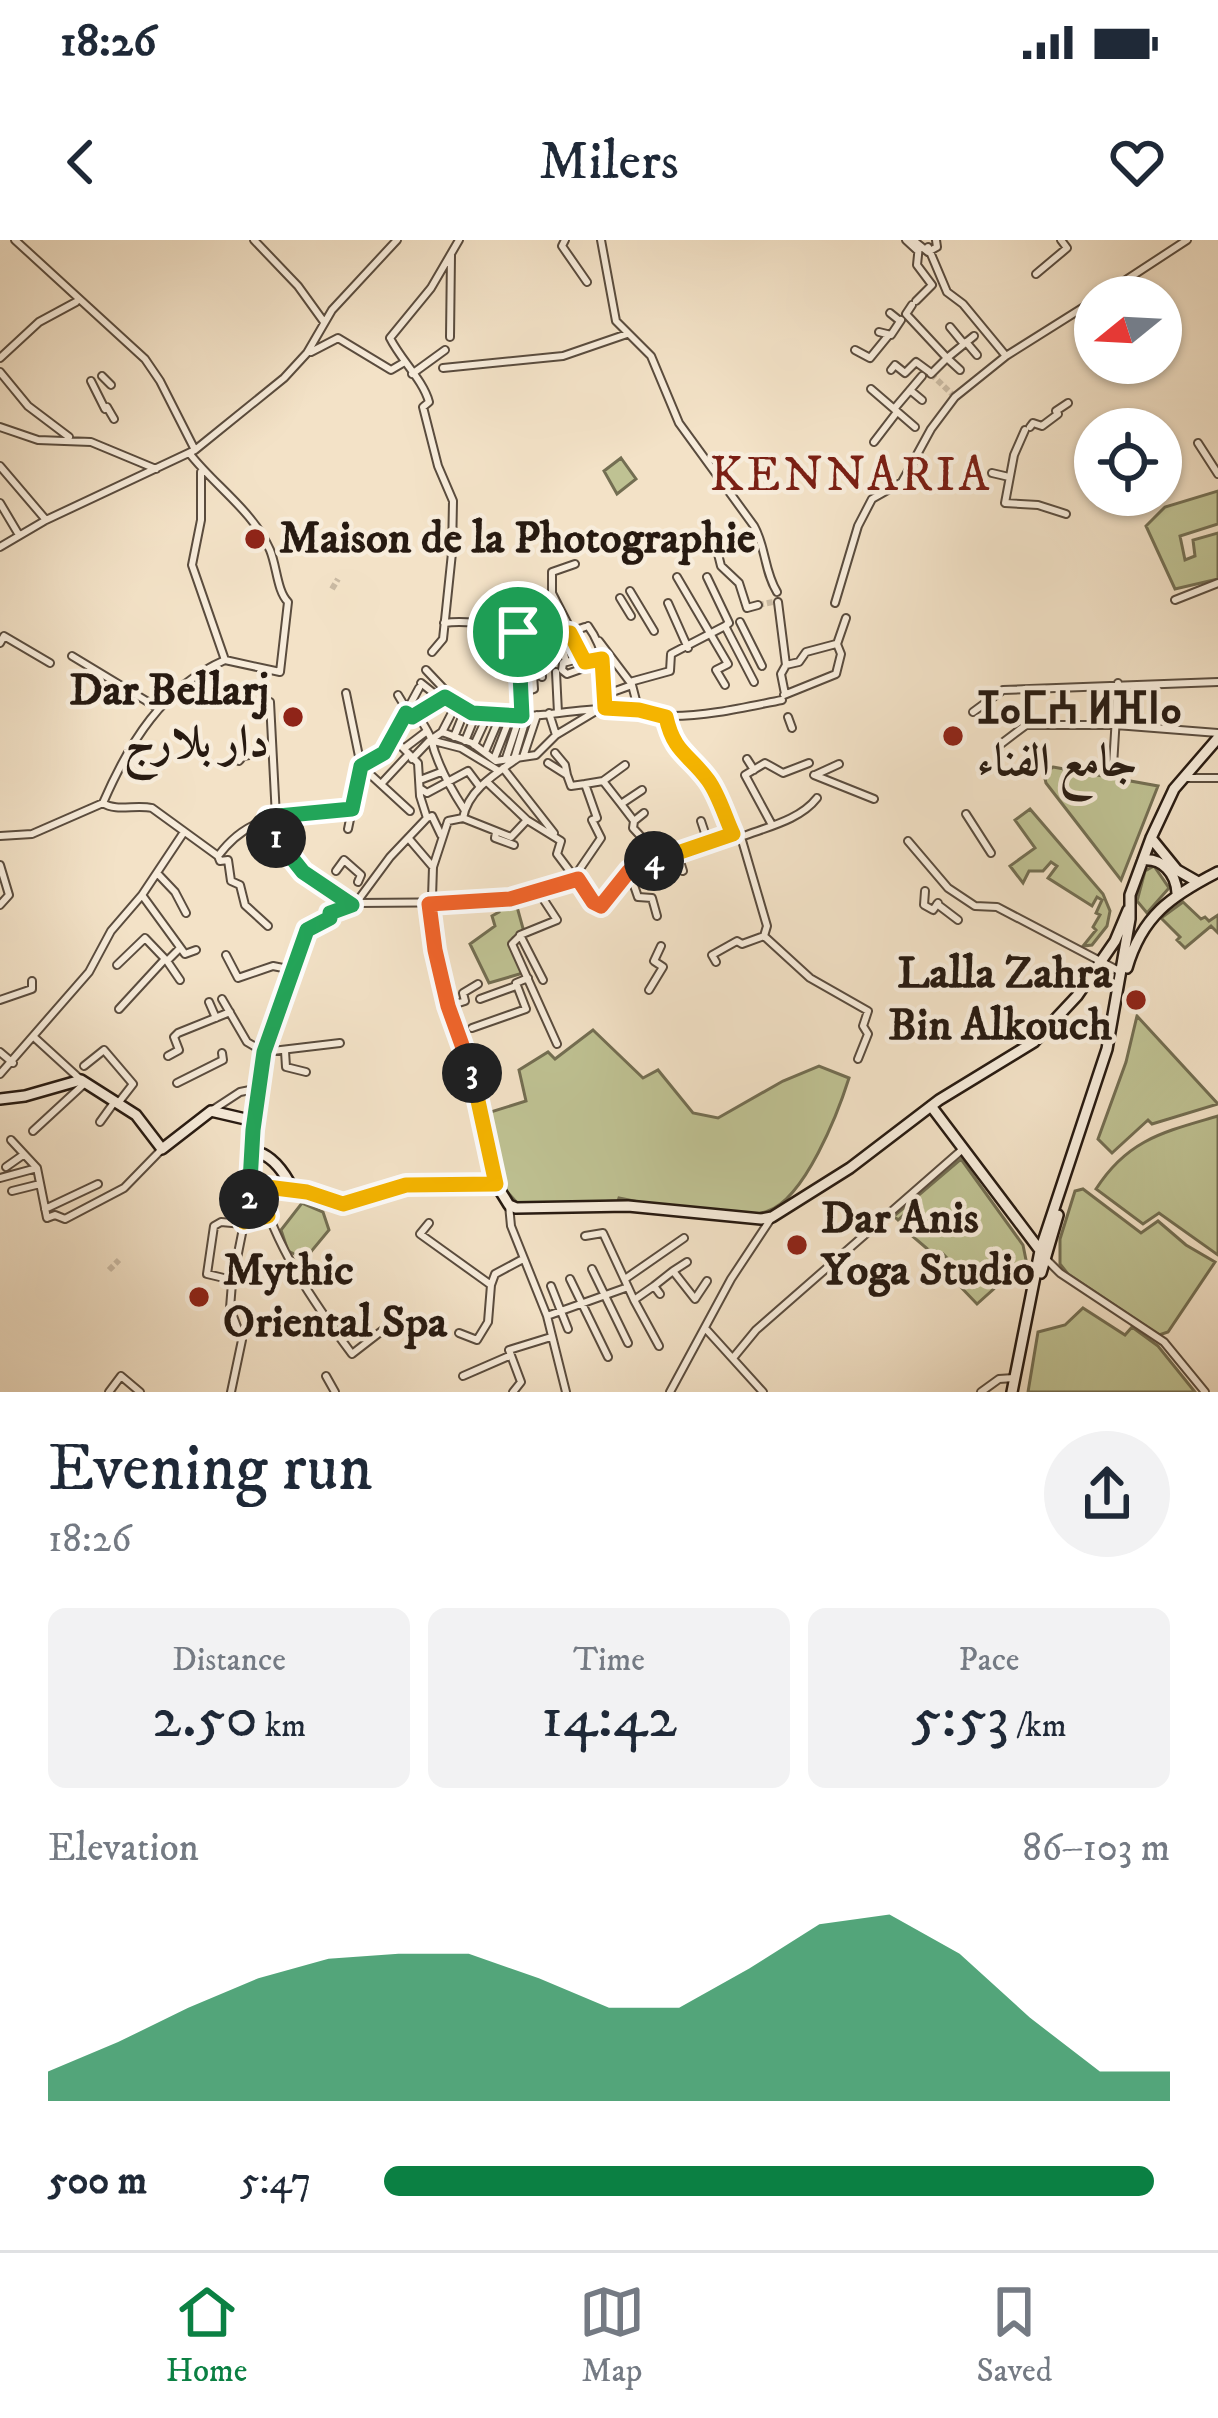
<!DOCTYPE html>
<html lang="en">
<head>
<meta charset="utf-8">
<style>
	:root { --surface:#fff; --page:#f2f2f3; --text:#1f2937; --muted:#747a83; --line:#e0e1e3; --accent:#0b8043 }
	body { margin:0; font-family:"IM FELL DW Pica",Amiri,"Noto Sans Tifinagh",serif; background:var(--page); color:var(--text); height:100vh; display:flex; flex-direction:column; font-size:45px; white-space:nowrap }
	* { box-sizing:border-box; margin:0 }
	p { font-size:39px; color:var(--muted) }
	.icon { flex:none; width:66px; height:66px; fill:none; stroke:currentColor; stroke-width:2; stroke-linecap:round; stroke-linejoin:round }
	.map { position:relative; height:1152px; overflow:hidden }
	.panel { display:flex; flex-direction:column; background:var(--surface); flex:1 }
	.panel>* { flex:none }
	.needle { width:78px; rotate:252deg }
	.buttons { position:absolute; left:1074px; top:36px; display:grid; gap:24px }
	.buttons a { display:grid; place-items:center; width:108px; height:108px; border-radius:50%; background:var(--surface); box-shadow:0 3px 9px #0004; font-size:60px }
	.pin { position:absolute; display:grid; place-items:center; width:102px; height:102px; color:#fff; margin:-51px; border:6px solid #fff; border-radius:50%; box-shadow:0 3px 12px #0007 }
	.km { position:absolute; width:60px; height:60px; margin:-30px; border-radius:50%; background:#222; color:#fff; font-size:33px; line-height:60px; text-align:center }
	.round { display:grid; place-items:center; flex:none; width:126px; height:126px; border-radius:63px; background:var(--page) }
	.overview { display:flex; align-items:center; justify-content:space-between; height:204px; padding:0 48px }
	h1 { font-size:66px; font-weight:600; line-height:90px }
	.figures { display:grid; grid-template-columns:repeat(3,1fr); gap:18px; height:204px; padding:12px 48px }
	.figures div { display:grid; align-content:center; border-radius:18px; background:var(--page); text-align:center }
	.figures b { font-size:60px; font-weight:600 }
	.figures small { font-size:33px; font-weight:400 }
	.figures p { font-size:33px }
	.chart { height:336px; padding:24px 48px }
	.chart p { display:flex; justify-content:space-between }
	.chart svg { width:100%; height:216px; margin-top:12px; fill:var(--accent); opacity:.7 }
	ul { padding:0 48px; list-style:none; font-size:39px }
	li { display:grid; grid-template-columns:192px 144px 1fr; align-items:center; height:90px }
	li i { height:30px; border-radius:15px; background:var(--accent) }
	.status { display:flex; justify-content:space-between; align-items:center; height:84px; padding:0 60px; background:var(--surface); direction:ltr }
	.status svg { height:33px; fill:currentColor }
	header { display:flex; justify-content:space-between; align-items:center; height:156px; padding:0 48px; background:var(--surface); font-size:54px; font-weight:600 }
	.dock { display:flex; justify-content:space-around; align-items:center; height:168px; border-top:3px solid var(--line); background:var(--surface); font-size:33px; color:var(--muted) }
	.dock a { display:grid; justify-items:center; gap:6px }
	.dock .active { color:var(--accent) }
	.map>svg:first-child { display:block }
</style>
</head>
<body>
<div class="status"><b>18:26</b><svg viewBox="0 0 49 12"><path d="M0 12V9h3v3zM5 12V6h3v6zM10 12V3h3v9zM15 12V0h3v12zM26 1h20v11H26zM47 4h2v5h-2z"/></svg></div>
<header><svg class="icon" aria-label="back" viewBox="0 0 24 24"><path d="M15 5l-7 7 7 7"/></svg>Milers<svg class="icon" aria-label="heart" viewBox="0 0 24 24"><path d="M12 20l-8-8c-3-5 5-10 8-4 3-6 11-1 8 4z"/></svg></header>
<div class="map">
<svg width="1218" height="1152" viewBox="0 0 1218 1152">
	<rect width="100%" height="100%" fill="#f3e2c7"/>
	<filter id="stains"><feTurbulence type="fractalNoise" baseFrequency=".00167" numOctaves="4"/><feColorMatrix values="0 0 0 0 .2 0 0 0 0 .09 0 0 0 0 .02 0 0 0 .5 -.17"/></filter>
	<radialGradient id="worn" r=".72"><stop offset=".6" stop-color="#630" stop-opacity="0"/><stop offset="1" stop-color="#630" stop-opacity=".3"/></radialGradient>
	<path fill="#bfc293" stroke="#736e52" stroke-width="3" d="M621,218L636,239L617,254L604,231Z
		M1218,251V284L1180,296L1185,320L1195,316L1193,300L1218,293V339L1175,349L1146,286L1165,267Z
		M1053,527L1158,546L1121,640L1046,543L1044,534Z
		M1030,569L1103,654L1110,671L1107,686L1092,705L1083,706L1096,690L1093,687L1100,675L1096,673L1102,660L1097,657L1092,666L1048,638L1057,626L1051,622L1043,631H1029L1023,643L1010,626L1035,608L1015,580Z
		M1154,626L1169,648L1147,673L1137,661L1145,631Z
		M508,662L516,663L524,692L513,698L511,704L523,733L489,743L470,704L495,686L492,676L499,672L497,665Z
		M1183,662L1201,679L1205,677L1209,681L1218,675V693L1211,686L1185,708L1177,700L1180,697L1161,678Z
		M1137,776L1218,864L1152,884L1148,880L1112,913L1098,899L1126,822Z
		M593,790L643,838L658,830L693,873L718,878L783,841L819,826L849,838C838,873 805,958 768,971C728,985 660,966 619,958L618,961L519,965L502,946L481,875L526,861L519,830L548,812L555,819Z
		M1218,876V1015L1159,973L1143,984L1096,949C1128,899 1164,892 1218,876Z
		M961,919L1023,1005L1026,1020L977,1064L955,1041L962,1033L943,1014L938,1018L911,995L921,985L908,971L898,980L894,976Z
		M1083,949L1141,993L1158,981L1186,1005L1215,1022L1168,1092L1159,1095L1068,1034L1060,1024V999L1075,951Z
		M302,963L323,972L329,990L305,1019L288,1011L281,990Z
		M1083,1068L1125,1095L1132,1087L1158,1106L1195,1152H1028L1038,1092L1065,1085Z"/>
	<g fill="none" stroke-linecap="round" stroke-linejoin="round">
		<path stroke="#cabaa3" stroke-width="6" stroke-dasharray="6 3" stroke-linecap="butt" d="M931,134L953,155
			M332,349L338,339
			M758,365L773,362
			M109,1030L119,1020"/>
		<defs>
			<path id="street" d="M15,0L145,119L160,141L195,210
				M254,0L298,46L324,82
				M565,0L562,6L587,42
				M601,0L616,81L651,116L679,183L754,286C766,307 764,331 777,352
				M906,0L918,11
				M913,0L928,12L937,7L936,0
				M928,7L947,52L963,64L1006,116
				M1036,34L1067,8L1061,0
				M1100,57L1187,0
				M916,61L932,45L917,25L919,5
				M912,65L906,74L947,118L931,134
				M1094,68L1095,67
				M890,73L900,81
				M950,87L964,104
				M879,92L891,95L901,80
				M450,97L451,15
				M966,102L977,115
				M855,110L870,118L888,96
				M311,112L338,98L391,130L403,123
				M0,118L39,82L76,62
				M443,128L563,116L627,94
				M891,130L895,125L905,133L916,122L931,133
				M960,130L947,118L974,96
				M0,132L28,166L69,197
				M412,134L445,110
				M102,136L111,145
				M91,141L105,169
				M871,149L915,187
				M910,150L922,160
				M107,167L114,179
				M894,169L922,136
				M0,187L38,200L91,202L156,229
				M1030,187L1033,183L1042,186L1058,174L1056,171L1068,163
				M1025,190L1014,215L1005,263L1038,265L1066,274
				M874,202L897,172
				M1198,203L1218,234
				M0,226L46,280
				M201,232V280L192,325L225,420
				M992,233L1009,237
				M0,263L19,295
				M0,307L46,280L195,210L284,138L307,113L332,70L397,0
				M718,314L721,326L739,343L747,368L758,365
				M677,337L728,424L716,430L725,445
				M707,337L729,383L725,386L754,442
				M630,351L654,391
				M620,358L631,376
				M1175,360L1218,343
				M778,362L786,425L781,434L785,454
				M668,363L688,408
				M835,363L858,286L872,259L902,242L931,189L955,157L1006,116L1095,60
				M740,382L762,426
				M444,383C493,376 536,407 585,387
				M588,386C605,409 609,440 605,468
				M518,392L522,476
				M572,392L552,353V332L575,324
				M559,394L566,422
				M570,394L582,418
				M599,401L630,442
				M0,403L4,396L50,423
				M530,409L540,410L542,437
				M432,412L443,399L452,313L453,261L438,226L423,167L429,162C423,140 401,120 390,98L431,48L459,0
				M72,416L158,468
				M585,422L581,429L567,434L562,430L563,423L582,418L585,422L601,419
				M786,425L799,422L806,412L836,404
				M426,430L443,448L444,457C492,493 552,469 607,469C629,468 650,477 672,476C708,476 746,467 782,460
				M556,432L558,473
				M630,442L670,431L671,414L725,386
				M421,443L441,459
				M346,453L361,526L348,589
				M522,453L534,449L530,393
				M607,454L632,445L638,468
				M398,455L407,470
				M784,455L836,434L841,414L837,404L846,378
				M270,462L276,577
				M412,465C417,476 428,489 431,499C437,524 449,546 464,569
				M973,472L1003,450L1218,442
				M405,473L412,477L444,457
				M549,473L556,495
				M666,477C674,513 689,514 708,540C719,555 726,577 733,594
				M788,477L792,488
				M442,492L472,503L496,521L536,515L556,495L596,471
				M454,497L465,470
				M393,498L418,523L420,556L427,578L432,576L441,595
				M432,499L442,492L456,465
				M430,500L461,508L499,531
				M465,501L476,474
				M474,505L488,475
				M406,507L427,491
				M997,507L1026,485H1116L1218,493
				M485,512L500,477
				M555,513L565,525L567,535
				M523,517L537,475
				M506,518L520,476
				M412,519L430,500
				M494,519L510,478
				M514,519L527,476
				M747,519L754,530
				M239,521L243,516L256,514
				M548,523L567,535L571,546L585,544
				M361,526L384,513L419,448
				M361,526L410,571
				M1113,526L1118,443
				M503,528L554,593
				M814,535L874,559
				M815,535L839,524
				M1186,538H1218
				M420,540L441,532
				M487,542L527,580L561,601L557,614L593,662L601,666L629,631
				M382,543L408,515
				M421,549L427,553L468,531L480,547
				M103,563C129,503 163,447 225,420L280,432L288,362C277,351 277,327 270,310C253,271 215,246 190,214
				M621,564L603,541L625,525
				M966,574L991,613
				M268,577L290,620L349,663
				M463,578L511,597L527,580
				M634,581L621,564L642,550
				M701,581L708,602
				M772,585L745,535L765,523L783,533L809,523
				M496,592L495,598L514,605
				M0,596L32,594L103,563C116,572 136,564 152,568L218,616L220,621L228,620L231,641L240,645L245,665L268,686
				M741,597L767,686L764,696L810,738L868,771L863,786L868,794L858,819
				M410,600L433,627
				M908,601L948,648L975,666L997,667L1119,731
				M677,612L683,631
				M218,616C258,563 297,582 352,569
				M640,622L643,620L638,616L646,602L633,588L634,581L644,573
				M0,625L9,655L0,665
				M336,631L344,620L361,635L358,642
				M629,631C654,620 717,590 741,597C767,587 800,580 817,558
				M629,631L638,657L652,658L657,676
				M157,633L175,652L186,673
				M575,636L601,598L592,580L597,578L585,544L603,541
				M538,651L557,680L520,695L543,740
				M925,651L924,665L933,670L938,663
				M142,655L185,714L196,710
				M356,663L390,617L427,578
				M937,664L958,680
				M520,696L512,704L557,804
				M226,715L238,738L273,726L293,730
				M167,721L180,740
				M716,722L712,715L737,701L742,704L764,696
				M117,725L145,698L167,721L179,709
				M649,750L663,727L654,721L661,706
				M222,759L247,802L264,812L340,803
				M480,759L516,746
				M0,760L32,749V741
				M209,762L216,778
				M449,766L465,761L463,753L478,744
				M119,769L165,719
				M472,788L526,769L516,743L528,738
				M35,798L81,840
				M285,811L286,827L306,832
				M0,812L13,823
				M168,816L179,810L174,797L178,793L230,772
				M84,826L104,810L133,844L119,862
				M0,834L89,732L111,691L142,655L184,592
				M177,843L223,820L222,813
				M214,869L240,852L255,849
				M254,881L264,812L310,685L356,663L487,662L578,639
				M100,882L113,864
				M33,891L85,843
				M11,900L37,928L47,978L55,975L65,979L124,948L162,909
				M6,927L23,915
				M0,938L37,928
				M496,944L470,822L449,766L431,688L433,627L448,581L463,578C468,550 495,534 518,518
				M259,946C276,1008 314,1063 352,1114L383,1090
				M12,951L40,944
				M509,965L511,986L547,1076L566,1152
				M45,969L98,944
				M243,982L268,975
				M429,983L420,994L491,1045L495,1034L523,1019
				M585,996L603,993L628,1047
				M1045,1018L1060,1033L1164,1102L1205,1152
				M592,1029L628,1103
				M673,1031L687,1022
				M570,1039L608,1117
				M625,1039L684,998
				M232,1040L207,1034L214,986L221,982L243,984
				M551,1046L568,1089
				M654,1046L673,1031L695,1059L707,1041
				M634,1060L659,1106
				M547,1076L628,1047L634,1060L654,1046L660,1054
				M705,1088L763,1152
				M459,1093L477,1100L488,1082L491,1045
				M733,1118L756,1090L964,908
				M326,1136L335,1152
				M463,1136L509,1116
				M109,1152L121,1136L140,1152
				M231,1152L242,1100L230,1068L232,1043L252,944
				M513,1152L521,1142L509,1110L551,1097
				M670,1152L731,1039L772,977
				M981,1152L999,1139L1014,1138"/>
			<path id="secondary" d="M1151,598L1177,630L1198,642
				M1143,620C1162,618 1176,633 1177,653
				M1127,728C1142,676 1171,656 1218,632
				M0,859L25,856L81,840L136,875L162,909L211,871L254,881L252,944L307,952L343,964L406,945L496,944L509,965L516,968L628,966L761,979L772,977L850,928L939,860L1034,802L1077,756L1115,701L1128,670
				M931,866L1042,1013
				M251,911C268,912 281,928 289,942V948
				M1041,1033L1058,975
				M1012,1152L1040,1011L1107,809L1130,679V655L1151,598L1174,549L1218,498"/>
		</defs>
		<use href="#street" stroke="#5a4c3e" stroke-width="10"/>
		<use href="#secondary" stroke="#271a11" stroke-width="14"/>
		<use href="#street" stroke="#f7ecdb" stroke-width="6"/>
		<use href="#secondary" stroke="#f7ecdb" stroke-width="9"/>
	</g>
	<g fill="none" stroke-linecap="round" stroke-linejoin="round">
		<defs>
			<path id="split-1" d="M276,598L268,577L352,569L361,526L384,513L406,473L412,477L445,457L472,473L522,476L518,392"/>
			<path id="split-2" d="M249,959L253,890L264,812L307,690L330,678V673L352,665L303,632L276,598"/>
			<path id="split-3" d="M249,959L244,982L268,976L259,946L307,952L343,964L406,945L496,944L472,833"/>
			<path id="split-4" d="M472,833L448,766L435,710L429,664L510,659L578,639L593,662L601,666L629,631L654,621"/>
			<path id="split-5" d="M518,392L570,393L585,422L602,419L605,468L639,470L666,477C674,513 689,514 708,540C719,555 725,577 733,594L654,621"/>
		</defs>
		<use href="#split-1" stroke="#fff" stroke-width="24"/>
		<use href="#split-2" stroke="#fff" stroke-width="24"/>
		<use href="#split-3" stroke="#fff" stroke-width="24"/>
		<use href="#split-4" stroke="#fff" stroke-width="24"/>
		<use href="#split-5" stroke="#fff" stroke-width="24"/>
		<use href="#split-1" stroke="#22a559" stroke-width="15"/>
		<use href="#split-2" stroke="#22a559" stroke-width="15"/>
		<use href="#split-3" stroke="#f5b400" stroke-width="15"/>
		<use href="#split-4" stroke="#f0652b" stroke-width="15"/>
		<use href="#split-5" stroke="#f5b400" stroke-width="15"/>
	</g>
	<g fill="#8f2418" stroke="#f7ecdb" stroke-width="4.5">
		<circle cx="255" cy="299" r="12"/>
		<circle cx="293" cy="477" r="12"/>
		<circle cx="953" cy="496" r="12"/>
		<circle cx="1136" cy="760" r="12"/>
		<circle cx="797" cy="1005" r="12"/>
		<circle cx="199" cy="1057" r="12"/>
	</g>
	<g text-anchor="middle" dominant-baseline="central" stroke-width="9" stroke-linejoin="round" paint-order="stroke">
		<g font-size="45" font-weight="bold" fill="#271a11" stroke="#f7ecdb" text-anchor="start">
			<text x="279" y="299">Maison de la Photographie</text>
			<text x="269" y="451" text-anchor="end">Dar Bellarj<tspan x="269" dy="52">دار بلارج</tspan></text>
			<text x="977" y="470">ⵊⴰⵎⵄ ⵍⴼⵏⴰ<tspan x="977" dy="52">جامع الفناء</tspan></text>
			<text x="1112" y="734" text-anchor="end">Lalla Zahra<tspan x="1112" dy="52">Bin Alkouch</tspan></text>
			<text x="821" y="979">Dar Anis<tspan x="821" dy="52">Yoga Studio</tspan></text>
			<text x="223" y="1031">Mythic<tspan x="223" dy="52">Oriental Spa</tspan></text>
		</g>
		<g font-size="48" letter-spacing="3" fill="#7a1f14" stroke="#f7ecdb">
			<text x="851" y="236">KENNARIA</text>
		</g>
	</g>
	<rect width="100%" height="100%" filter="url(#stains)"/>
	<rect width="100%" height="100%" fill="url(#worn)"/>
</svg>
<div class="buttons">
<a><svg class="needle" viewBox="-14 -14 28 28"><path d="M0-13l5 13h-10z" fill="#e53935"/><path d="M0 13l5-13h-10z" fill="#747a83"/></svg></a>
<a><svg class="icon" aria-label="locate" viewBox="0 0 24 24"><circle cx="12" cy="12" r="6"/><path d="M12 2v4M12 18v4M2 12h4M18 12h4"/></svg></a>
</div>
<div class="pin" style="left:518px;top:392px;background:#1e9e55"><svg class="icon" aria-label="arrive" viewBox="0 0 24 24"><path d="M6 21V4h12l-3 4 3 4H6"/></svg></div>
<b class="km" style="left:276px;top:598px">1</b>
<b class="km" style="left:249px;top:959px">2</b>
<b class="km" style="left:472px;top:833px">3</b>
<b class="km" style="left:654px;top:621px">4</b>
</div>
<section class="panel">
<div class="overview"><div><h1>Evening run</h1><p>18:26</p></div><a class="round"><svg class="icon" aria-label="share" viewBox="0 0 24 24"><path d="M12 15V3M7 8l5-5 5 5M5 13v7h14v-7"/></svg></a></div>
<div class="figures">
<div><p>Distance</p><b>2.50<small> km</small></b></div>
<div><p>Time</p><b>14:42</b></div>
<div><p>Pace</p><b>5:53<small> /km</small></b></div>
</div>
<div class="chart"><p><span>Elevation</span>86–103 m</p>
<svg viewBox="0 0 160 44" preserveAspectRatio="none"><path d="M0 44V38L10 32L20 25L30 19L40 15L50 14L60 14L70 19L80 25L90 25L100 17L110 8L120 6L130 14L140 27L150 38L160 38V44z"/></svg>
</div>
<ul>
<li><b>500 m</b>5:47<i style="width:98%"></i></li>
</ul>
</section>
<nav class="dock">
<a class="active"><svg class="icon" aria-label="home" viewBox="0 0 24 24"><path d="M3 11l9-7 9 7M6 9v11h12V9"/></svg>Home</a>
<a><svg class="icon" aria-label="map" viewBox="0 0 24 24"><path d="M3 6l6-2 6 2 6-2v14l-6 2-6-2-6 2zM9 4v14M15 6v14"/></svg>Map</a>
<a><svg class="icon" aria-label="saved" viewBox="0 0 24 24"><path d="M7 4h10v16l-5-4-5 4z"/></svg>Saved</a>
</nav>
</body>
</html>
